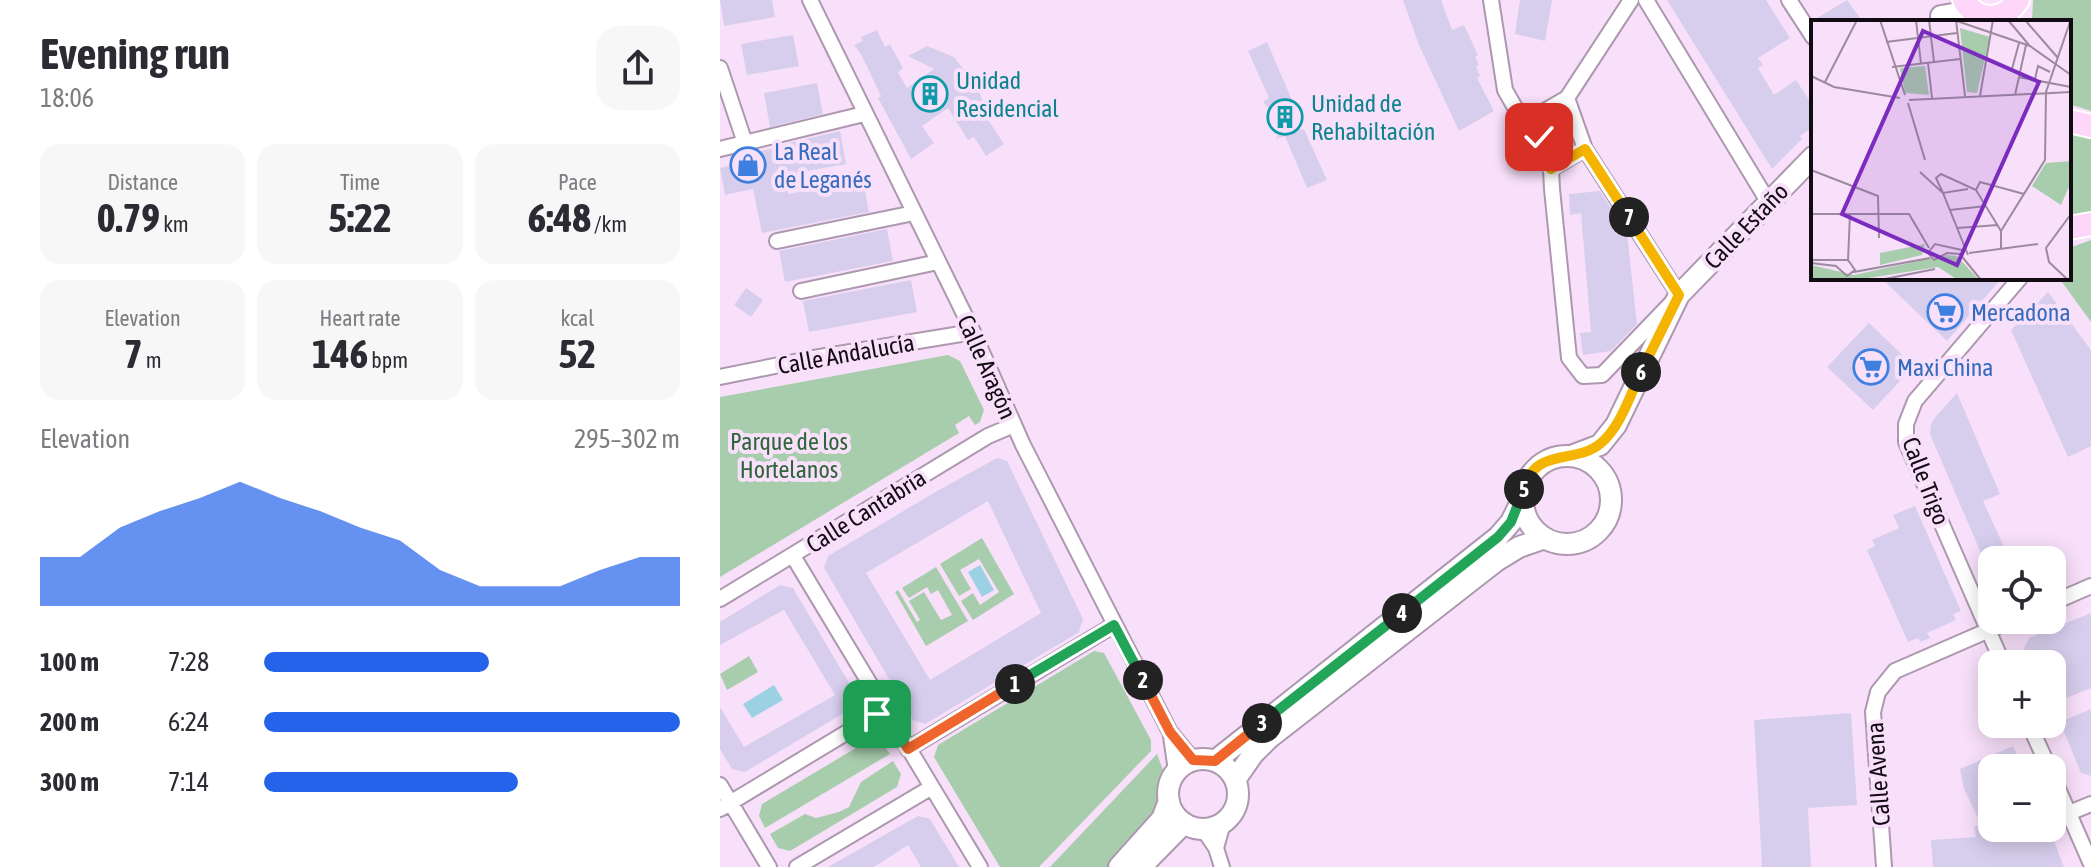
<!DOCTYPE html>
<html lang="en">
<head>
<meta charset="utf-8">
<style>
	:root { --surface:#fff; --page:#f7f7f7; --text:#2b2b33; --muted:#7c7c81; --accent:#2563eb }
	body { margin:0; font-family:"Asap Condensed",sans-serif; background:var(--page); color:var(--text); height:100vh; display:flex; flex-direction:column; font-size:30px; white-space:nowrap }
	* { box-sizing:border-box; margin:0 }
	p { font-size:26px; color:var(--muted) }
	.icon { flex:none; width:44px; height:44px; fill:none; stroke:currentColor; stroke-width:2; stroke-linecap:round; stroke-linejoin:round }
	.map { position:relative; flex:1; overflow:hidden }
	.panel { display:flex; flex-direction:column; background:var(--surface); width:720px }
	.panel>* { flex:none }
	.tools { position:absolute; left:1258px; top:546px; display:grid; gap:16px }
	.tools a { display:grid; place-items:center; width:88px; height:88px; border-radius:16px; background:var(--surface); box-shadow:0 4px 20px #0003; font-size:40px }
	.pin { position:absolute; display:grid; place-items:center; width:68px; height:68px; color:#fff; margin:-34px; border-radius:16px; box-shadow:0 4px 12px #0006 }
	.km { position:absolute; width:40px; height:40px; margin:-20px; border-radius:50%; background:#222; color:#fff; font-size:22px; line-height:40px; text-align:center }
	.round { display:grid; place-items:center; flex:none; width:84px; height:84px; border-radius:24px; background:var(--page) }
	.summary { display:flex; align-items:center; justify-content:space-between; height:136px; padding:0 40px }
	h1 { font-size:44px; font-weight:700; line-height:60px }
	.figures { display:grid; grid-template-columns:repeat(3,1fr); gap:12px; height:136px; padding:8px 40px }
	.figures div { display:grid; align-content:center; border-radius:20px; background:var(--page); text-align:center }
	.figures b { font-size:40px; font-weight:700 }
	.figures small { font-size:22px; font-weight:400 }
	.figures p { font-size:22px }
	.chart { height:224px; padding:16px 40px }
	.chart p { display:flex; justify-content:space-between }
	.chart svg { width:100%; height:144px; margin-top:8px; fill:var(--accent); opacity:.7 }
	ul { padding:0 40px; list-style:none; font-size:26px }
	li { display:grid; grid-template-columns:128px 96px 1fr; align-items:center; height:60px }
	li i { height:20px; border-radius:10px; background:var(--accent) }
	main { display:flex; flex:1; min-height:0 }
	.map>svg:first-child { display:block }
</style>
</head>
<body>
<main>
<section class="panel">
<div class="summary"><div><h1>Evening run</h1><p>18:06</p></div><a class="round"><svg class="icon" aria-label="share" viewBox="0 0 24 24"><path d="M12 15V3M7 8l5-5 5 5M5 13v7h14v-7"/></svg></a></div>
<div class="figures">
<div><p>Distance</p><b>0.79<small> km</small></b></div>
<div><p>Time</p><b>5:22</b></div>
<div><p>Pace</p><b>6:48<small> /km</small></b></div>
</div>
<div class="figures">
<div><p>Elevation</p><b>7<small> m</small></b></div>
<div><p>Heart rate</p><b>146<small> bpm</small></b></div>
<div><p>kcal</p><b>52</b></div>
</div>
<div class="chart"><p><span>Elevation</span>295–302 m</p>
<svg viewBox="0 0 160 44" preserveAspectRatio="none"><path d="M0 44V29L10 29L20 20L30 15L40 11L50 6L60 11L70 15L80 20L90 24L100 33L110 38L120 38L130 38L140 33L150 29L160 29V44z"/></svg>
</div>
<ul>
<li><b>100 m</b>7:28<i style="width:54%"></i></li>
<li><b>200 m</b>6:24<i style="width:100%"></i></li>
<li><b>300 m</b>7:14<i style="width:61%"></i></li>
</ul>
</section>
<div class="map">
<svg width="1371" height="867" viewBox="0 0 1371 867">
	<rect width="100%" height="100%" fill="#f8e0fa"/>
	<path fill="#a8cdac" d="M1313,0H1371V111L1349,104V22H1312Z
		M1353,132L1371,138V214L1349,219V133Z
		M1371,240V322L1339,278H1349V248Z
		M228,355L240,361L264,410L260,422L255,425L249,416L235,425L239,433L0,577V397Z
		M262,538L294,594L253,620L241,601L253,593L260,605L279,592L259,559L240,570L251,589L239,596L220,564Z
		M216,567L248,621L206,646L175,592L178,590L197,622L200,620L189,601L204,592L221,620L232,615L218,590L211,594L207,587L189,598L182,588Z
		M374,651L384,653L431,740V751L319,867H280L214,757L218,745Z
		M29,656L38,672L7,690L0,674Z
		M151,739L161,742L170,754L45,828L39,816L42,804Z
		M437,754L443,770C439,782 441,789 440,801C436,827 406,849 389,867H330Z
		M173,761L181,774L177,787L70,851L58,848L50,834L85,814L96,818L119,812L129,807L141,782Z"/>
	<path fill="#9cd1e4" d="M260,565L274,590L262,597L248,572Z
		M54,685L63,700L32,718L23,704Z"/>
	<path fill="#d7ceed" fill-rule="evenodd" d="M0,0H52L55,17L4,26Z
		M683,0H721L732,30L744,25L758,55L755,57L759,65L756,66L760,76L757,78L774,111L739,131L699,45Z
		M800,0H832L825,41L795,34Z
		M947,0H1046L1070,38L1038,58L1043,65L1038,68L1054,95L1076,80L1093,106V127L1080,136L1082,139L1052,169Z
		M1127,0L1143,22H1095L1094,20Z
		M157,30L165,47L170,44L183,68L178,72L187,88L214,69L188,56L207,46L234,57L258,88L267,114L265,115L284,144L266,156L254,137L248,140L228,108L202,126L214,143L191,159L158,98L161,96L141,54L134,45L143,41L141,37Z
		M73,35L79,66L27,75L21,44Z
		M547,42L572,100L569,101L581,130L584,129L607,180L587,188L565,136L556,139L560,129L550,110L543,102L549,98L528,51Z
		M97,83L103,114L50,127L44,93Z
		M120,131L126,164L65,175L68,194L143,180L149,212L42,233L33,189L5,195L0,168L34,160L33,152L69,146L68,143Z
		M880,191L907,233L917,324L891,351L863,355L860,333L871,332L861,213L850,215L849,194Z
		M167,229L173,261L65,282L59,251Z
		M1161,278H1282L1227,341Z
		M191,280L197,312L89,332L83,301Z
		M26,288L43,300L31,317L14,305Z
		M1328,292L1371,350V446L1348,457L1291,330Z
		M1149,323L1194,366L1153,410L1107,367Z
		M1237,393L1280,494L1263,501L1290,560H1272V579L1210,434L1211,424L1217,415Z
		M277,458L287,461L363,619L359,632L205,724L193,720L104,568L108,556L212,494ZM268,501L321,613L210,680L146,573Z
		M1195,506L1241,611L1233,614L1236,620L1207,633L1210,638L1200,642L1198,638L1188,642L1147,550L1155,546L1152,540L1179,528L1173,515Z
		M60,585L73,588L135,693L134,707L25,772L12,769L0,749V707L24,747L115,695L64,610L0,645V622Z
		M1371,613V688L1337,702L1332,700V664H1312L1304,648L1309,638Z
		M1371,709V776L1361,773L1340,722Z
		M1131,713L1137,805L1088,808L1091,867H1042L1034,720Z
		M1293,746L1303,768H1272V828H1329L1344,867H1213L1211,840L1256,837L1254,827L1261,824L1244,789L1240,769Z
		M198,816L210,819L239,867H201L188,845L154,867H108Z"/>
	<g fill="none" stroke-linecap="round" stroke-linejoin="round">
		<defs>
			<path id="street" d="M90,0L253,332L303,445L450,732L473,760
				M771,0L785,90L801,118L821,113L847,98
				M926,0L1049,203
				M1069,0L1093,37
				M0,68L25,143
				M801,118C817,134 825,147 831,169
				M0,149L144,114
				M865,149L831,169L832,189L849,358L863,376L882,375L959,295L865,149L847,98L911,0
				M57,241L194,213
				M81,291L218,262
				M0,377L94,358L253,332
				M73,556L260,867
				M0,599L268,436L294,425
				M1332,603L1371,586
				M1283,664L1186,442V424L1195,401L1300,278
				M1309,724L1329,768
				M451,736L456,771
				M188,749L394,625
				M1332,775L1371,864
				M0,785L49,867
				M0,809L164,710
				M1349,813L1371,804
				M483,829L496,848L502,867
				M496,848L503,823
				M77,867L212,787
				M1164,867L1153,712L1158,692L1175,671L1292,620"/>
			<path id="secondary" d="M1221,16L1251,11
				M803 500a44 44 0 1 1 88 0a44 44 0 1 1-88 0Z
				M851,456L880,445L896,425L959,295L1093,157
				M448 794a35 35 0 1 1 70 0a35 35 0 1 1-70 0Z
				M495,761L778,537L791,522L803,498
				M515,780L533,754L549,738L776,561L799,547L825,538
				M399,867L442,819L449,801
				M421,867L464,823"/>
			<path id="primary" d="M1244,0C1257,23 1284,22 1298,0
				M1349,121L1371,126
				M1349,228L1371,224"/>
		</defs>
		<use href="#street" stroke="#ad98b0" stroke-width="18"/>
		<use href="#secondary" stroke="#ad98b0" stroke-width="24"/>
		<use href="#primary" stroke="#fff" stroke-width="26"/>
		<use href="#street" stroke="#fff" stroke-width="14"/>
		<use href="#secondary" stroke="#fff" stroke-width="20"/>
		<use href="#primary" stroke="#fdd6f9" stroke-width="22"/>
	</g>
	<g fill="none" stroke-linecap="round" stroke-linejoin="round">
		<defs>
			<path id="split-1" d="M157,714L164,710L188,749L295,684"/>
			<path id="split-2" d="M295,684L394,625L423,680"/>
			<path id="split-3" d="M423,680L450,732L473,760L495,761L542,723"/>
			<path id="split-4" d="M542,723L682,613"/>
			<path id="split-5" d="M682,613L778,537L791,522L804,489"/>
			<path id="split-6" d="M804,489C815,446 856,465 881,443C901,426 910,395 921,372"/>
			<path id="split-7" d="M909,217L959,295L921,372"/>
			<path id="split-8" d="M819,137L831,169L865,149L909,217"/>
		</defs>
		<use href="#split-1" stroke="#fff" stroke-width="16"/>
		<use href="#split-2" stroke="#fff" stroke-width="16"/>
		<use href="#split-3" stroke="#fff" stroke-width="16"/>
		<use href="#split-4" stroke="#fff" stroke-width="16"/>
		<use href="#split-5" stroke="#fff" stroke-width="16"/>
		<use href="#split-6" stroke="#fff" stroke-width="16"/>
		<use href="#split-7" stroke="#fff" stroke-width="16"/>
		<use href="#split-8" stroke="#fff" stroke-width="16"/>
		<use href="#split-1" stroke="#f0652b" stroke-width="10"/>
		<use href="#split-2" stroke="#22a559" stroke-width="10"/>
		<use href="#split-3" stroke="#f0652b" stroke-width="10"/>
		<use href="#split-4" stroke="#22a559" stroke-width="10"/>
		<use href="#split-5" stroke="#22a559" stroke-width="10"/>
		<use href="#split-6" stroke="#f5b400" stroke-width="10"/>
		<use href="#split-7" stroke="#f5b400" stroke-width="10"/>
		<use href="#split-8" stroke="#f5b400" stroke-width="10"/>
	</g>
	<defs>
		<symbol id="building-ring" viewBox="-11 -11 22 22"><circle r="9.5" fill="#f8e0fa" stroke="#0f9aa8" stroke-width="1.5"/><path d="M-4-6H4V6H1V3H-1V6H-4ZM-2.5-4.3h1.7v1.8h-1.7ZM.8-4.3h1.7v1.8H.8ZM-2.5-1h1.7V.8h-1.7ZM.8-1h1.7V.8H.8Z" fill="#0f9aa8"/></symbol>
		<symbol id="shop-ring" viewBox="-11 -11 22 22"><circle r="9.5" fill="#f8e0fa" stroke="#3f7fe0" stroke-width="1.5"/><path d="M-5-2.5h2.3a2.7 3.5 0 0 1 5.4 0H5L5.5 6h-11ZM-1.5-2.5h3a1.5 2.3 0 0 0-3 0Z" fill="#3f7fe0"/></symbol>
		<symbol id="supermarket-ring" viewBox="-11 -11 22 22"><circle r="9.5" fill="#f8e0fa" stroke="#3f7fe0" stroke-width="1.5"/><path d="M-6-5.5h2.5l.6 2H6L4.5 2H-2.5L-4.4-4H-6ZM-1.5 3.2a1.3 1.3 0 1 0 .1 0ZM3 3.2a1.3 1.3 0 1 0 .1 0Z" fill="#3f7fe0"/></symbol>
	</defs>
	<g fill-rule="evenodd">
		<use href="#building-ring" x="190" y="74" width="40" height="40"/>
		<use href="#building-ring" x="545" y="97" width="40" height="40"/>
		<use href="#shop-ring" x="8" y="145" width="40" height="40"/>
		<use href="#supermarket-ring" x="1205" y="292" width="40" height="40"/>
		<use href="#supermarket-ring" x="1131" y="347" width="40" height="40"/>
	</g>
	<g text-anchor="middle" dominant-baseline="central" stroke-width="8" stroke-linejoin="round" paint-order="stroke">
		<g font-size="24" fill="#0d838f" stroke="#f8e0fa" text-anchor="start">
			<text x="236" y="80">Unidad<tspan x="236" dy="28">Residencial</tspan></text>
			<text x="591" y="103">Unidad de<tspan x="591" dy="28">Rehabiltación</tspan></text>
		</g>
		<g font-size="24" fill="#366cbe" stroke="#f8e0fa" text-anchor="start">
			<text x="54" y="151">La Real<tspan x="54" dy="28">de Leganés</tspan></text>
			<text x="1251" y="312">Mercadona</text>
			<text x="1177" y="367">Maxi China</text>
		</g>
		<g font-size="24" fill="#130b14" stroke="#f8e0fa">
			<text transform="translate(1026 226) rotate(-46)">Calle Estaño</text>
			<text transform="translate(126 354) rotate(-10)">Calle Andalucía</text>
			<text transform="translate(267 367) rotate(66)">Calle Aragón</text>
			<text transform="translate(1206 481) rotate(69)">Calle Trigo</text>
			<text transform="translate(146 511) rotate(-32)">Calle Cantabria</text>
			<text transform="translate(1158 774) rotate(-94)">Calle Avena</text>
		</g>
		<g font-size="24" fill="#2e6539" stroke="#f8e0fa">
			<text x="69" y="441">Parque de los<tspan x="69" dy="28">Hortelanos</tspan></text>
		</g>
	</g>
	<g transform="translate(1091 20)">
		<rect width="260" height="260" fill="#f8e0fa"/>
		<path d="M149,8L179,17L166,73L156,72ZM114,46L118,75L94,73L89,48ZM260,141V162L250,185L221,166L235,143ZM114,224L111,235L69,245V233ZM135,235L146,236L168,260H147L127,247L45,260H0V245L43,255Z" fill="#a8cdac"/>
		<path fill="none" stroke="#9c8b9e" stroke-width="2" d="M69,0L94,75M105,0L110,44M118,0L123,42M143,0L219,26L260,55M145,0L154,76M197,0L218,25M214,0L247,38M75,22L146,13M117,43L121,78M81,47L149,39M201,49L208,23M0,56L23,67L89,78M207,57L260,67M224,59L227,46L239,52M14,62L46,0M204,75L215,25M169,76L182,0M98,80L260,72M97,83L114,140M0,150L67,176L68,218M109,152L132,173L157,235M157,169L132,173L125,158L130,154L165,170L190,211V229M165,170L169,162L213,174M139,190L175,186M0,194H98L118,228M146,208L187,205M190,211L234,140L235,72L259,2M151,230L124,224L117,233L123,240L136,233L149,234L170,260M158,233L227,224M0,240H37L44,250L36,256L25,246L0,243M37,240L39,194M43,252L119,238M69,260L124,249M257,260L238,242L235,228L260,194"/>
		<path fill="#7b2cbf" fill-opacity="0.15" stroke="#7b2cbf" stroke-width="4" d="M112,11L228,62L146,245L31,194Z"/>
		<rect width="260" height="260" fill="none" stroke="#130b14" stroke-width="4"/>
	</g>
</svg>
<div class="tools">
<a><svg class="icon" aria-label="locate" viewBox="0 0 24 24"><circle cx="12" cy="12" r="6"/><path d="M12 2v4M12 18v4M2 12h4M18 12h4"/></svg></a>
<a>+</a>
<a>−</a>
</div>
<div class="pin" style="left:157px;top:714px;background:#1e9e55"><svg class="icon" aria-label="arrive" viewBox="0 0 24 24"><path d="M6 21V4h12l-3 4 3 4H6"/></svg></div>
<div class="pin" style="left:819px;top:137px;background:#d93025"><svg class="icon" aria-label="check" viewBox="0 0 24 24"><path d="M5 12l5 5 9-10"/></svg></div>
<b class="km" style="left:295px;top:684px">1</b>
<b class="km" style="left:423px;top:680px">2</b>
<b class="km" style="left:542px;top:723px">3</b>
<b class="km" style="left:682px;top:613px">4</b>
<b class="km" style="left:804px;top:489px">5</b>
<b class="km" style="left:921px;top:372px">6</b>
<b class="km" style="left:909px;top:217px">7</b>
</div>
</main>
</body>
</html>
